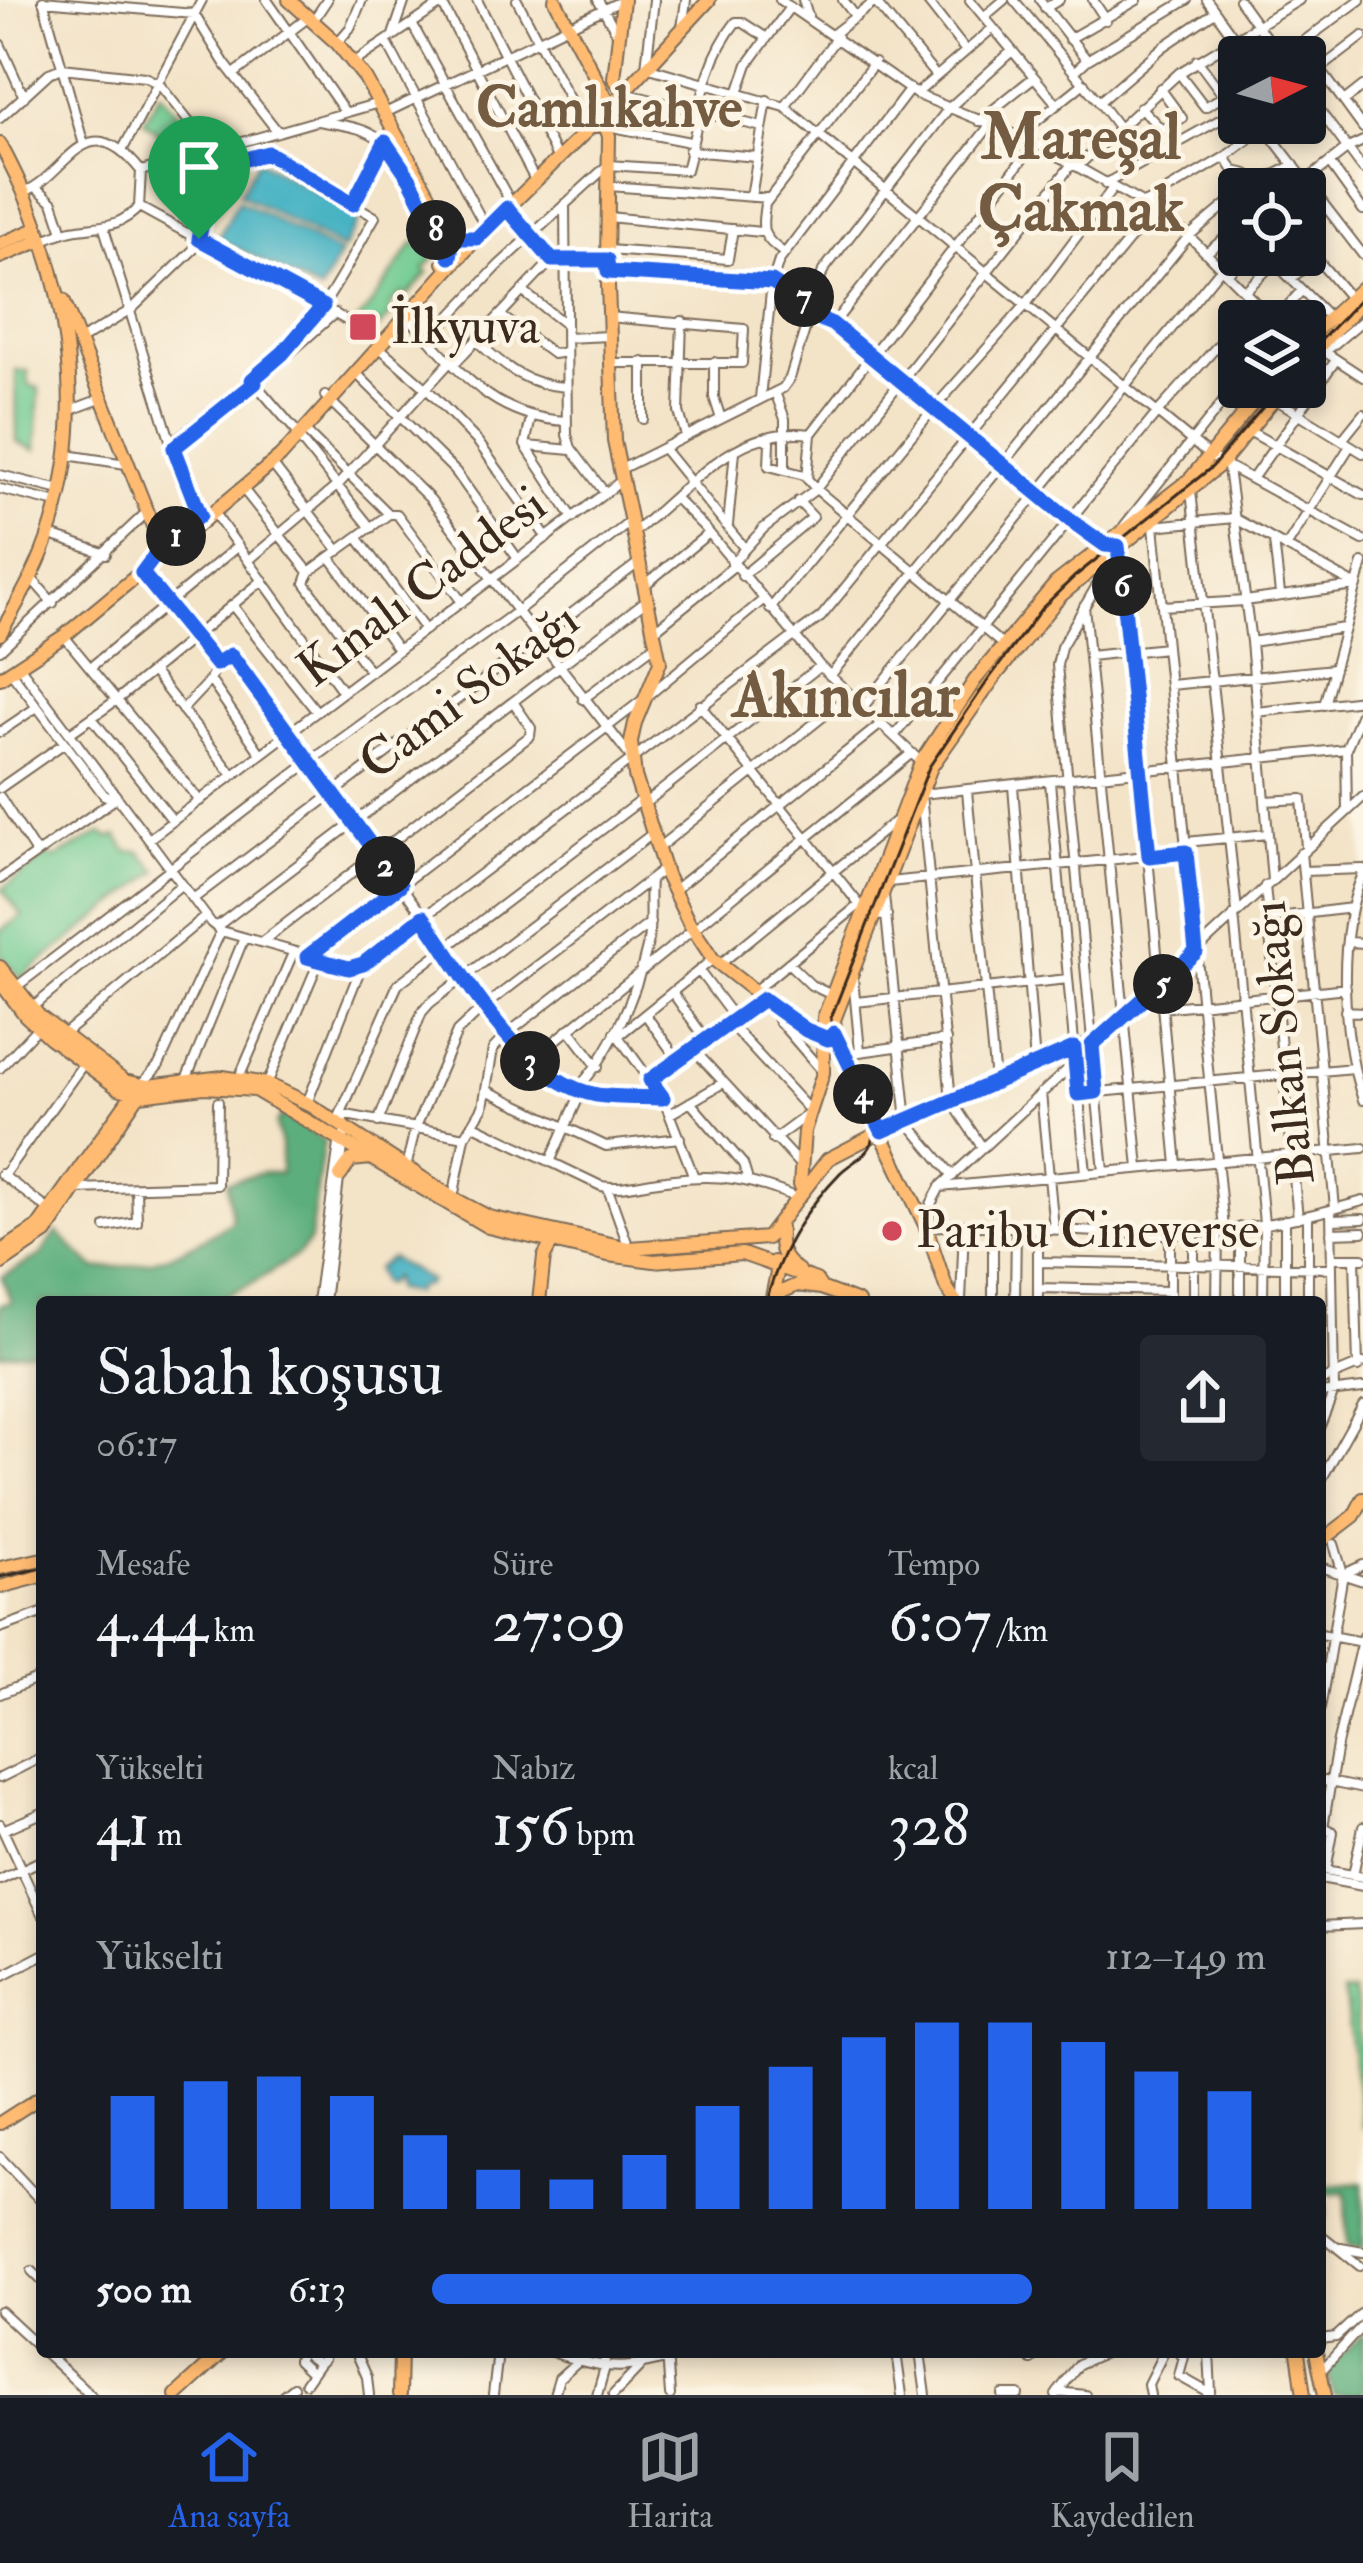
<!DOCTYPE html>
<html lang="tr">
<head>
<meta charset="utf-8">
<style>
	:root { --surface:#171b24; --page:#242831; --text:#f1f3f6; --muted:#9ea1a6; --line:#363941; --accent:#2563eb }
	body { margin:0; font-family:"IM FELL Double Pica",serif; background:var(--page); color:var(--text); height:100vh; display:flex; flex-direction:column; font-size:45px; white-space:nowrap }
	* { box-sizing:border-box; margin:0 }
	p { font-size:39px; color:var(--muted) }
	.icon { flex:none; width:66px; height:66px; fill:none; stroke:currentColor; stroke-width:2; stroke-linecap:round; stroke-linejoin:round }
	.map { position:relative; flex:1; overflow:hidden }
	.drawer { position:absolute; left:36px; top:1296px; width:1290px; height:1062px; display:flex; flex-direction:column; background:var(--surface); border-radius:12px; box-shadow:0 6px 18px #0003 }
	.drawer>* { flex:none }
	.needle { width:78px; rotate:84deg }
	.fabs { position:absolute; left:1218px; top:36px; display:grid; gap:24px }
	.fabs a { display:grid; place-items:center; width:108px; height:108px; border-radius:12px; background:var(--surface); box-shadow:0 6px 18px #0003; font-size:60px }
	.pin { position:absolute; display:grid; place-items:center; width:102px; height:102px; color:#fff; margin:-123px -51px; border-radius:50% 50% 50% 0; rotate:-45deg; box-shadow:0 0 12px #0007 }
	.pin .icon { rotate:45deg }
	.km { position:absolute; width:60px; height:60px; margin:-30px; border-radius:50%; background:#222; color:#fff; font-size:33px; line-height:60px; text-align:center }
	.round { display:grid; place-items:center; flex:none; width:126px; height:126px; border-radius:12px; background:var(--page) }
	.overview { display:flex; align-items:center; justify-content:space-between; height:204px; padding:0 60px }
	h1 { font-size:66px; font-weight:600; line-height:90px }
	.stats { display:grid; grid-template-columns:repeat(3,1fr); gap:18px; height:204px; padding:12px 60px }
	.stats div { display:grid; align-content:center }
	.stats b { font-size:60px; font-weight:600 }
	.stats small { font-size:33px; font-weight:400 }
	.stats p { font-size:33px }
	.chart { height:336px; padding:24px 60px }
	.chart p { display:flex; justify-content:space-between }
	.chart svg { width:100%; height:216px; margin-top:12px; stroke:var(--accent); stroke-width:6 }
	ul { padding:0 60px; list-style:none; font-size:39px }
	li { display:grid; grid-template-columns:192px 144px 1fr; align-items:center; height:90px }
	li i { height:30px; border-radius:15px; background:var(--accent) }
	.tab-bar { display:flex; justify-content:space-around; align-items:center; height:168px; border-top:3px solid var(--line); background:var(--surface); font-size:33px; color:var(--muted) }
	.tab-bar a { display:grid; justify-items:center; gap:6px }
	.tab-bar .active { color:var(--accent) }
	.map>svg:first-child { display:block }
</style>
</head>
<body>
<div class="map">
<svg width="1363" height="2395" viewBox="0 0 1363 2395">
	<rect width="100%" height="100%" fill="#fcf5e5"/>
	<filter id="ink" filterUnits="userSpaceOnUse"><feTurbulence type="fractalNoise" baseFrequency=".00833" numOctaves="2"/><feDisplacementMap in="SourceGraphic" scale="24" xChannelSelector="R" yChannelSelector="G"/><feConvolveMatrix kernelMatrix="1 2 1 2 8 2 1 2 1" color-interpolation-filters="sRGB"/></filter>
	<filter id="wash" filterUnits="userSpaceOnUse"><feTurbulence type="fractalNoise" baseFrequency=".004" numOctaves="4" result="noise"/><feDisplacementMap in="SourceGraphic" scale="48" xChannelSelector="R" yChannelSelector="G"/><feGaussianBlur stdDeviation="2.7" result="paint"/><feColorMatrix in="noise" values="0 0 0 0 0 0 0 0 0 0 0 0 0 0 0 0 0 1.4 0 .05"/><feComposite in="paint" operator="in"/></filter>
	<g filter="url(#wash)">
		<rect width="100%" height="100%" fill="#f3e3c7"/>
		<path fill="#71cb92" stroke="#567a58" stroke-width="3" d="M160,92L184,120L163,137L144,121Z
			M415,242L433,259L424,269L428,273L407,296L402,293L390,305L391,315L373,333L356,323C378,298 394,269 415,242Z
			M16,371H28L29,385L39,388L36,450L17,442Z
			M101,833L109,838L117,836L128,852L139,851L158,871L20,978L0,954V931L22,916L2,889L47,856L56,858Z
			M1344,1991L1354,1992L1362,2060L1363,2129Z"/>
		<path fill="#5caf7c" stroke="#4c6c4d" stroke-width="3" d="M280,1117H289L324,1140L310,1240L299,1254L252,1284L210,1302H42V1350L0,1354V1305L11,1302L2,1277L40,1256L57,1232L95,1269C150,1268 187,1252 232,1220L227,1182L262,1173H281V1145L276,1125Z
			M1363,2182V2250L1347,2246L1346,2192L1323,2194L1326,2215L1320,2223V2186Z
			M1363,2334V2395H1333L1327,2369Z"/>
		<path fill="#46b2c3" stroke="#406e70" stroke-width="3" d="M258,160L355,213L359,221L343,250L239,194Z
			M238,200L340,254L320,292L218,238Z
			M390,1258L430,1281L427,1285L417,1287L414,1293L394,1290L393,1278L385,1285L381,1283L376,1269Z"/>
	</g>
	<g filter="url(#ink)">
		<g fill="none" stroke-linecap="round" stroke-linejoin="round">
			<defs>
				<path id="minor" d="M43,0L84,145
					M267,0L345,112
					M440,0L535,180
					M477,0L558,159
					M517,0L586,131
					M598,0L618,35
					M654,0L646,67L785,107L1211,457L1363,540
					M780,0L916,94L1035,143L1154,210L1189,236L1260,307L1282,321
					M803,0L808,16
					M843,0L856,17
					M926,0L966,51
					M970,0L1056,103
					M1014,0L1099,102
					M1040,0L1087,60
					M1093,0L1106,20
					M1207,0L1248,57
					M1239,0L1280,57
					M43,1L194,14L225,64L278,132
					M875,2L936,76
					M1045,8L1059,0
					M984,17L1004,0
					M313,21L327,0
					M412,24L511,203
					M682,28L686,0
					M833,34L876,1
					M393,35L405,0
					M1069,39L1137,0
					M386,41L486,228
					M337,43L350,28L362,0
					M1301,43L1363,128
					M0,44L24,97
					M1282,57L1360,0
					M1197,60L1223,95
					M353,63L440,5
					M1320,69L1363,36
					M1074,72L1087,60L1187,0
					M1179,73L1205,107L1239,87
					M234,74L309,17
					M1305,91L1363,169
					M624,93L762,127
					M738,93L748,64L790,7
					M916,94L993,28
					M1344,101L1363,86
					M785,107L837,37
					M1140,107L1162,130L1182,118L1160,88
					M385,113L621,1
					M0,118L49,73L62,68L145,77L159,84L208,146L212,162L201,235L193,250L131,310L82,339
					M608,119L613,127L690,142
					M318,121C333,124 351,125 365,131C404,146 431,219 449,255
					M979,121L1034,77
					M1264,127L1363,255
					M1018,136L1084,83
					M1133,147L1099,102L1163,47L1215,12
					M123,149L202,0
					M689,151L757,157
					M1225,157L1234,171L1247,174L1254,183
					M1330,164L1363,210
					M1078,166L1179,73L1299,0
					M141,171L379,103
					M1306,181L1348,148L1363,141
					M1105,184L1239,109
					M609,186L768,198
					M36,187L53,202L63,232
					M1246,189L1294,165
					M1285,189L1303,178
					M24,192C68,175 85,101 141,171L139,207C118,229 100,225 72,230C62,232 52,237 42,240
					M751,197L767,100
					M353,204L385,142
					M565,204L567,435L571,448L605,493
					M1144,204L1225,157L1270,123
					M139,207L379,338
					M507,208L552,260H607
					M608,217L761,232
					M104,228L171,443L199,516
					M1305,245L1350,298
					M608,250L728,259L733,229
					M784,253C761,237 761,231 765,204L874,63
					M1206,253L1239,227
					M1267,255L1329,317
					M609,272L772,282L786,291L814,300
					M1227,274L1246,255
					M1291,279L1315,258
					M522,291L565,324
					M1245,291L1274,263
					M500,315L553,354L566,352
					M810,315L833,324L1070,520L1106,545
					M407,316C457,367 490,418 567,421
					M608,317L744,329L742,363H611
					M1277,318L1302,290
					M682,321L679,412L686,436
					M1240,321L1256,303
					M833,324L991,124
					M566,338L609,336
					M429,339L498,266L608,165L686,170C701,118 700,67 736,22H742L767,38
					M476,340C504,367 526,385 566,387
					M380,348L426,388L478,442L547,538
					M1319,348L1363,377
					M1325,352L1363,320
					M643,362V419
					M714,362V397L721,419
					M454,364L552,260
					M356,373L456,472L518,559
					M264,376L335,313
					M253,381L296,431
					M775,392L785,419V470
					M325,396L430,499L633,760
					M760,398L772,282L779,261L910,89
					M1275,399L1363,453
					M71,410L103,398
					M531,418L525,445L573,518
					M305,431L389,514
					M1249,431L1363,495
					M299,438L371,528
					M763,438L770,442L769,466L804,475L816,489L1004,646
					M1342,440L1363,414
					M171,443C224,401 285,362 323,306C342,278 358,246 375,217L267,153L211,168
					M527,446L572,450
					M663,448L745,549
					M174,449L253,385
					M67,455L126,464
					M272,464L339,551
					M1228,468L1251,642L1272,880
					M621,469L783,388L790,378L823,271L949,108L1012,51
					M0,475L60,490
					M807,479L811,434L1035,143
					M1252,479L1336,360
					M0,489L57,503
					M243,489L309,572
					M1191,491L1237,911
					M676,499L705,528L820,666L921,762
					M214,513L343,692
					M728,525L735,451
					M1124,526L1239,382
					M634,532C687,490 736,424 811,434
					M48,534L106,554
					M358,538L425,630
					M1274,541L1280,594
					M1286,547L1350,446
					M1119,549L1177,1165
					M330,557L398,650
					M249,560L338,485L451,361
					M732,563L764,528L816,489L1072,164
					M143,573L216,664
					M742,576L813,517L798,501
					M32,579L53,603
					M646,584L709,533
					M232,605L317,712
					M1084,606L1139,1168
					M1162,606L1245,601L1355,586
					M770,609L934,408L1024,307L1113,188
					M656,629L735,565
					M64,636L200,801
					M793,637L821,617L1154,210
					M1251,642L1344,628
					M0,650L146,513
					M1089,656L1166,648
					M92,666L238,546
					M20,667L211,923L221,931L349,967L363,963L793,637
					M152,671L233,775
					M11,672L104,795L114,799
					M370,672L305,583L309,572L389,514H397L462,602
					M830,676L1189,236L1239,194
					M1170,685L1334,669
					M583,699L658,643
					M700,705L863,909L874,916L887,915
					M1324,705L1363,563
					M863,707L1221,268
					M182,710L210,680
					M1257,712L1363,700
					M92,718L173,821
					M0,732L37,707
					M70,733L118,699L263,580
					M894,736L1157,413L1239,322
					M261,754L210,680L216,664L231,655L530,1061C587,1095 597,1095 663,1098
					M1050,782L1086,1173
					M1013,786L1035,1064
					M0,788L63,744
					M967,791L995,1081
					M0,797L36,853
					M1363,797L940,1187L931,1204L926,1227C1007,1222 1088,1235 1169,1234C1234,1233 1301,1219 1363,1201
					M1265,801L1302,799L1306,847
					M644,804L820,666
					M1347,810L1346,749L1363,708
					M149,839L621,481
					M1186,842L1267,834
					M658,848L850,695
					M1301,853L1335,1208
					M1303,871L1363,869
					M1363,874C1336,936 1342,1037 1363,1100
					M0,879L115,799
					M889,882L1186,852
					M1265,886L1298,1218
					M674,890L881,724
					M884,895L907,1121L953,1176
					M193,899L641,561
					M1234,915L1264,1223L1263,1302
					M1269,918L1352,908
					M216,927L648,599
					M262,942L530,736L531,728L514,703
					M1349,942L1363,943
					M308,956L649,695L763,600
					M788,963L811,985L832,995
					M720,964L899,818
					M699,971L735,1019
					M853,978L860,1051
					M16,987L308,763L516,612L631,521
					M754,991L859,905
					M672,992L706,1040
					M856,1002L1068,979
					M773,1007L778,1020L822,1071
					M32,1008L182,884
					M1162,1008L1346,988
					M1345,1011L1363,1012
					M645,1014L678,1060
					M729,1023L811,1112L773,1140
					M569,1029L598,1067
					M615,1032L663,1098L694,1177
					M64,1034L206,916
					M618,1036L713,959
					M1092,1040L1057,665L1061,647L1115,554
					M1092,1047L1104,1171
					M693,1049L802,1167
					M845,1054L946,1040
					M530,1061L912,753
					M0,1068L38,1027
					M239,1078L293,953
					M186,1080L244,938
					M650,1080L763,999
					M143,1083L159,1065L221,931
					M267,1084L319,961
					M577,1089C610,1055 637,993 647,947C652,925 648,903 650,881
					M486,1090L606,1146L680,1138
					M1041,1093L1054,1229
					M1078,1094L1353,1068
					M690,1102L743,1164L747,1177
					M307,1103L362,965
					M670,1114L723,1083
					M378,1122L422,1012L430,1003L652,834
					M336,1124L398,984L641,800
					M474,1125L601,1186C622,1190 644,1182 666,1180C717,1173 748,1178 795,1197
					M882,1131L1095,1039
					M982,1147L951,1100L921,794L1346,749
					M550,1162L582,1090
					M406,1168L415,1129L457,1032L486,1005L664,869
					M1,1174L49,1210
					M3,1176L84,1063
					M940,1187L1363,1148
					M74,1189L217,1185L218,1102
					M608,1189L629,1248
					M453,1198L465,1137L483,1107L493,1049L507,1034L650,923
					M1308,1216V1302
					M1285,1220V1302
					M1332,1220L1363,1219
					M106,1227L137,1222L136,1190
					M1240,1227V1302
					M1038,1228V1302
					M1224,1229L1154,526L1234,518L1357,586
					M1331,1233L1363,1232
					M1170,1234V1302
					M1332,1258H1363
					M1355,1258L1358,1367
					M1038,1262L1332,1268
					M1039,1288L1170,1291
					M317,1302L340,1137
					M324,1302L345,1130L341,1114L465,1137
					M961,1302L964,1225
					M993,1302V1226
					M1015,1302L1016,1226
					M1194,1302V1232
					M1217,1302L1218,1229
					M1320,1381L1363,1363
					M1320,1393L1363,1388
					M1320,1426L1334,1391L1331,1210
					M1320,1482L1363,1405
					M1320,1567L1363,1581
					M1344,1574L1363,1565
					M0,1628L42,1613
					M1320,1634L1362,1642
					M0,1694L42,1677
					M1320,1709L1343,1574L1334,1544
					M0,1778L42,1757
					M1320,1780L1363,1789
					M0,1824L42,1914
					M1321,1826L1333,1832L1326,1870
					M1323,1827L1337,1745L1363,1636
					M3,1830L42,1813
					M1320,1869L1363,1877
					M1353,1875L1363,1827
					M1320,1878L1363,1886
					M0,1880L42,1860
					M1320,1926L1363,1924
					M0,1977L42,1955
					M0,2157L42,2202
					M1320,2234L1360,2266
					M1341,2248L1363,2252
					M32,2271L42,2281
					M0,2311L42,2350
					M1320,2339L1336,2337L1363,2312
					M44,2352L91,2395
					M300,2352L298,2360L312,2373
					M303,2352L319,2363L324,2358L320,2352
					M356,2352L367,2377L369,2395
					M552,2352C608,2372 631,2371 687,2352
					M667,2352L670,2395
					M896,2352L902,2395
					M920,2352L926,2395
					M1030,2352L1032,2360
					M1178,2352L1184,2357L1179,2376L1211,2394
					M1209,2352L1211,2392
					M1320,2372L1363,2325
					M305,2383L319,2363
					M1058,2392L1085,2395
					M283,2395L293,2387
					M493,2395L498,2352
					M554,2395L559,2378L578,2361
					M597,2395L605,2367L604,2352
					M613,2395L640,2367
					M1003,2395H1019
					M1056,2395L1079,2364L1106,2352
					M1150,2395L1148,2384L1164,2352"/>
				<path id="major" d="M289,0L337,43L365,78L453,238
					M555,0L611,107
					M623,0L614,78L620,87H628
					M593,126L605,125L609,136L607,260L614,441L660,662L635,723L631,742L635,776L666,875L689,923L713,959L787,1017L823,1039L834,1033
					M0,144C67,267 95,420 42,553C31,581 15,607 0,634
					M0,244L36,229
					M0,257L42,240
					M444,263L454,248L453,238
					M63,300L158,539L154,560
					M1305,341L1363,287
					M1305,362L1363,300
					M0,678L64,636L280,457L477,238L606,112L709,0
					M0,967L39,1016L124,1081L148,1086L223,1077L267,1084L307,1103L453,1198L489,1217L629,1248L767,1238L828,1159L882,1131
					M0,982L25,1015L50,1038L118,1088L140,1095L204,1087L255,1090L488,1227L608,1255L654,1261L742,1254L816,1280L821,1288L858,1302
					M340,1176L351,1160L371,1158
					M800,1185L804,1131L823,1073L824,1017L921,762L975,680L1056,583L1190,479L1266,387
					M780,1227C779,1247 780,1259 798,1270
					M0,1252L38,1227L136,1089
					M0,1264L46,1233L141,1091
					M775,1295L797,1285L821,1288
					M539,1302L544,1257L553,1240
					M771,1302L777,1273L774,1262
					M956,1302L946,1287L926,1227L837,1041L834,1020L931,767L996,675L1060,596L1222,463L1284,387
					M1320,1542L1354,1516L1363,1499
					M0,1568L42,1559
					M0,1587L42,1576
					M0,2123L42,2096
					M1298,2352L1304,2395
					M1316,2352L1325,2395
					M176,2395L223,2352
					M399,2395L400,2352"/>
			</defs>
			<use href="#minor" stroke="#7b6b59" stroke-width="12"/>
			<use href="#major" stroke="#7b6b59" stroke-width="16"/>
			<use href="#minor" stroke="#fff" stroke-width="8"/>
			<use href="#major" stroke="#ffbb71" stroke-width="12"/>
			<path stroke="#3b2a1e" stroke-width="3" d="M1305,357L1363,296
				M766,1302C779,1254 805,1209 840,1173C850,1163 869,1155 873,1140C881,1109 828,1058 831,1018L929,767L991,676L1041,609L1074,577L1212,467L1280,387
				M0,1577L42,1568"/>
		</g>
	</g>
	<g fill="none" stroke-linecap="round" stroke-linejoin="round" filter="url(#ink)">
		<defs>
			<path id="route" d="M385,142L410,179L450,257L453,238H477L507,208L552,260H607L608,272L772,282L786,291L814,300L810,315L832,324L1070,520L1105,545L1118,546L1149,856L1186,852L1196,952L1092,1045L1096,1092L1078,1094L1074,1048L882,1131L834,1033L828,1039L806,1030L763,999L650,1080L663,1098C641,1097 618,1098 597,1095C520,1081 465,976 423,917L363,964L349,968L307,957L400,885L231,655L216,664L142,573L159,550L158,539L172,540L200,515L174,448L255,383L252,380L283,353L323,306L199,239L211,168L268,153L353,204Z"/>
		</defs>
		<use href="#route" stroke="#fff" stroke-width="24"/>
		<use href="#route" stroke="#2563eb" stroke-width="15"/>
	</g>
	<g fill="#d1495b" stroke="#fcf5e5" stroke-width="4.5">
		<rect x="348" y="312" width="30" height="30" rx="6"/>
		<circle cx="892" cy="1231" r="12"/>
	</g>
	<g text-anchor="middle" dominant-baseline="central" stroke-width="9" stroke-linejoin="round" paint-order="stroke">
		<g font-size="51" fill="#3b2a1e" stroke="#fcf5e5" text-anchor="start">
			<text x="390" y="327">İlkyuva</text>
			<text x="916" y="1231">Paribu Cineverse</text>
		</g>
		<g font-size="51" fill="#3b2a1e" stroke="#fcf5e5">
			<text transform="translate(422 587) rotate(-37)">Kınalı Caddesi</text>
			<text transform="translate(469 691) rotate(-37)">Cami Sokağı</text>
			<text transform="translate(1283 1043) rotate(-96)">Balkan Sokağı</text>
		</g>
		<g font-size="57" font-weight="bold" fill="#745c42" stroke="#fcf5e5">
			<text x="609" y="108">Camlıkahve</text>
		</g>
		<g font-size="63" font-weight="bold" fill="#745c42" stroke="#fcf5e5">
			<text x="1081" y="138">Mareşal<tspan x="1081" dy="72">Çakmak</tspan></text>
			<text x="846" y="696">Akıncılar</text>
		</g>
	</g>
</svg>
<div class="fabs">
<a><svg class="needle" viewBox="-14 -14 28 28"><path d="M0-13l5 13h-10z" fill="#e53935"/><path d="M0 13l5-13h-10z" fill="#9ea1a6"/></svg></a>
<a><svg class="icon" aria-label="locate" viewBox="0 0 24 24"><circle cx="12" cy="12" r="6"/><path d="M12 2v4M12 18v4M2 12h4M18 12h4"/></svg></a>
<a><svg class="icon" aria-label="layers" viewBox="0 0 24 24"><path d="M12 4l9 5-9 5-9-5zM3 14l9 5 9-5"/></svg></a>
</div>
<div class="pin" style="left:199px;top:239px;background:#1e9e55"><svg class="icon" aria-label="arrive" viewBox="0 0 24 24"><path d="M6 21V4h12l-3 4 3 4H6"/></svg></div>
<b class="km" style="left:176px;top:536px">1</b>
<b class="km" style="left:385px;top:866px">2</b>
<b class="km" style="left:530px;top:1061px">3</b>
<b class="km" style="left:863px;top:1094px">4</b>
<b class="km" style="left:1163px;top:984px">5</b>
<b class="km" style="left:1122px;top:586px">6</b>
<b class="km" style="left:804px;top:297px">7</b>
<b class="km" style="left:436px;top:230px">8</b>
<section class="drawer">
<div class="overview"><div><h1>Sabah koşusu</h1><p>06:17</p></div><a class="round"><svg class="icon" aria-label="share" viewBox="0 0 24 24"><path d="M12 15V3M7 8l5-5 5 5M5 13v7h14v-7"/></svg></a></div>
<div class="stats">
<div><p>Mesafe</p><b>4.44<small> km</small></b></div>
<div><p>Süre</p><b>27:09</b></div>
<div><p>Tempo</p><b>6:07<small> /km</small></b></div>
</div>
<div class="stats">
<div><p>Yükselti</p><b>41<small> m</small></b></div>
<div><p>Nabız</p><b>156<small> bpm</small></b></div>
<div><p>kcal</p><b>328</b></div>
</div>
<div class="chart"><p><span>Yükselti</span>112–149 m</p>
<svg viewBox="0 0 160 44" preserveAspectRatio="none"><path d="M5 44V21M15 44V18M25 44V17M35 44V21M45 44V29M55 44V36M65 44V38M75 44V33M85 44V23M95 44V15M105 44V9M115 44V6M125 44V6M135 44V10M145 44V16M155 44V20"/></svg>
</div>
<ul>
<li><b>500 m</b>6:13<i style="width:72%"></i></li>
</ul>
</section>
</div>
<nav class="tab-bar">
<a class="active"><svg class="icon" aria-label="home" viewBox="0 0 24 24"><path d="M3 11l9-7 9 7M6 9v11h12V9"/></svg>Ana sayfa</a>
<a><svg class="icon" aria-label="map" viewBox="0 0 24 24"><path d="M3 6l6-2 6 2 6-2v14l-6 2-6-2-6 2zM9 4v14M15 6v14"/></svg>Harita</a>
<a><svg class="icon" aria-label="saved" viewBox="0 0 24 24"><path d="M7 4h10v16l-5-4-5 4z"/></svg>Kaydedilen</a>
</nav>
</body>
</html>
